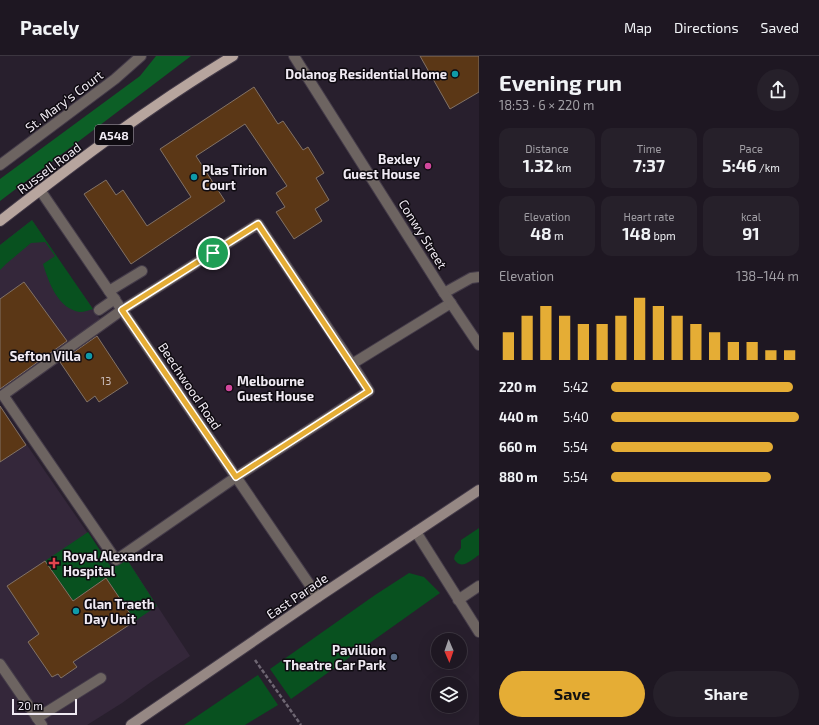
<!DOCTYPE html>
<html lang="en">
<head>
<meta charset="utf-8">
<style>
	:root { --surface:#1e1722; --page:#26202a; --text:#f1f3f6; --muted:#a19fa5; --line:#3c3640; --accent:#e5ad35 }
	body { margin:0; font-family:"Exo 2",sans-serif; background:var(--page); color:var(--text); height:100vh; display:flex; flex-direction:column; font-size:15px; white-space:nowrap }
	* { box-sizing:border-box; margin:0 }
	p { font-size:13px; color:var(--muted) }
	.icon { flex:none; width:22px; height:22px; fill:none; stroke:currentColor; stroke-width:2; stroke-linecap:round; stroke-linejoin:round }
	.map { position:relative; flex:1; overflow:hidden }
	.details { display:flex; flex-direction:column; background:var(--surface); width:340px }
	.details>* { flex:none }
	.needle { width:26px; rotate:178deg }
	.tools { position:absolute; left:431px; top:577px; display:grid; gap:8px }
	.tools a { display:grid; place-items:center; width:36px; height:36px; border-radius:50%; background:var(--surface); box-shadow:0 4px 16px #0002,0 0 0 1px var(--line); font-size:20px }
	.scale { position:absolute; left:12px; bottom:10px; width:65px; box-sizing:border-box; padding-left:4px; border:2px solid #f0eaf3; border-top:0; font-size:11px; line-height:14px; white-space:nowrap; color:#f0eaf3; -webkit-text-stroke:3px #0f0b11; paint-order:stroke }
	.pin { position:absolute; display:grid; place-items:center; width:34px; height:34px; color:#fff; margin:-17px; border:2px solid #fff; border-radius:50%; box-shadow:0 1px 4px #0007 }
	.round { display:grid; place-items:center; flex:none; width:42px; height:42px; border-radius:21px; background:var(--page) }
	.overview { display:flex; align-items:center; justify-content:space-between; height:68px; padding:0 20px }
	h1 { font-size:22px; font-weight:700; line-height:30px }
	.metrics { display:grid; grid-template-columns:repeat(3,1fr); gap:6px; height:68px; padding:4px 20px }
	.metrics div { display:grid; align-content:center; border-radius:10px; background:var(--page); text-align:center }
	.metrics b { font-size:17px; font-weight:700 }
	.metrics small { font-size:11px; font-weight:400 }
	.metrics p { font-size:11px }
	.chart { height:112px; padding:8px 20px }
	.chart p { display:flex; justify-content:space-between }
	.chart svg { width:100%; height:72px; margin-top:4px; stroke:var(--accent); stroke-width:6 }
	.cta { display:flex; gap:8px; margin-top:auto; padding:8px 20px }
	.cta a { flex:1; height:46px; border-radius:24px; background:var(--accent); color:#111; font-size:16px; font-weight:700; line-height:46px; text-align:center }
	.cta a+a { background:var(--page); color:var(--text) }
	ul { padding:0 20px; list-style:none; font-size:13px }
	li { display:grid; grid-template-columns:64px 48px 1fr; align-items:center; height:30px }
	li i { height:10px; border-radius:5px; background:var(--accent) }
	header { display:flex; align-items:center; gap:24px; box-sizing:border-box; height:56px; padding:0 20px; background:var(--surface); border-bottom:1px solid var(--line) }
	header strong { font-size:19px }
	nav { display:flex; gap:22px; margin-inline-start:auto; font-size:14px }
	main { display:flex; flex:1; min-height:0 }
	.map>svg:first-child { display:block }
</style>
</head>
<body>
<header>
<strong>Pacely</strong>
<nav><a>Map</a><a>Directions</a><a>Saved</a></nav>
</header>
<main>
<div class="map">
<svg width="479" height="669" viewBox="0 0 479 669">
	<rect width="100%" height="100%" fill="#281f2d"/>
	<path fill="#34273a" d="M32,164L62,209L101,264L0,334V189Z
		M0,350L111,511L126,502L190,600L151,626L122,647L87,669H0Z"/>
	<path fill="#08511f" d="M32,164L93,253C89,254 84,256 80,256C58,253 49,227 43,208L55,200L45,186L31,187L6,208L0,214V189Z
		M479,472V499C471,504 461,515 454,503L455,499L461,492V484Z
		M88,476L111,511L126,502L157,550L135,565L106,522L73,545L45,505Z
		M409,517L424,521L440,537L291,643L270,613L375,539Z
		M258,619L278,649L245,669H184Z"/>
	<path fill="#0c5f26" d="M156,0H191L0,145V123L140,20Z"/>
	<path fill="#5b3716" stroke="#827266" d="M420,0H479V36L450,53Z
		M254,31L278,68L283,65L303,94L308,91L324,117L316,122L329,144L315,153L322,165L294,183L276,156L285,151L276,137L287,130L245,68L196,100L225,145L131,208L84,138L106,124L116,139L123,134L147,170L191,141L160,93Z
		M24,226L67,285L0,333V243Z
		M97,280L128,327L99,346L95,340L87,346L60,306Z
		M0,350L26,389L0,406Z
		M45,505L73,545L106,522L135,565L73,606L77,611L61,622L58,618L52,621L28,586L39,578L7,530Z"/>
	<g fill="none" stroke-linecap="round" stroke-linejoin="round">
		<defs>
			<path id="service" d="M109,235L142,215
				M444,237L471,222L479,221
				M99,254L115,243
				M352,308L369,335L236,421L116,504L3,339L122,254L258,168L352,308L451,247
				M416,476L479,576
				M458,544L479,530
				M37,662L101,622"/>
			<path id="minor" d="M294,0L444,237L479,289
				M0,109L115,23L141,0
				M40,134L318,541
				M0,608L42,669"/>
			<path id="secondary" d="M131,669L318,541L479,434"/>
			<path id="primary" d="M0,165C75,107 151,49 233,0"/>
		</defs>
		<use href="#service" stroke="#443b49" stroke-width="12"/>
		<use href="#minor" stroke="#443b49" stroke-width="12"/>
		<use href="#secondary" stroke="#443b49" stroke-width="12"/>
		<use href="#primary" stroke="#443b49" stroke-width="12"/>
		<path stroke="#6e6672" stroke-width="2.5" stroke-dasharray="4 2" stroke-linecap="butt" d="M255,604L301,669"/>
		<use href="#service" stroke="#6d6461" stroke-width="10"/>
		<use href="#minor" stroke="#6d6461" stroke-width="10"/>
		<use href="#secondary" stroke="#968884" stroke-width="10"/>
		<use href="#primary" stroke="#b7a59e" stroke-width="10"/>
	</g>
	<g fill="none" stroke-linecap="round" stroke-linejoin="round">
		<defs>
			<path id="route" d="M258,168L369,335L236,421L122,254Z"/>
		</defs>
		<use href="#route" stroke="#fff" stroke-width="8"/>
		<use href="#route" stroke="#e5ad35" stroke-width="5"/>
	</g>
	<g fill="#0f9aa8" stroke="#0f0b11" stroke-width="1.5">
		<circle cx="455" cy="18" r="4"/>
		<circle cx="194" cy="121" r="4"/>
		<circle cx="89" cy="300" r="4"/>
		<circle cx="76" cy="555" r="4"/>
	</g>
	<g fill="#d1479c" stroke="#0f0b11" stroke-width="1.5">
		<circle cx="428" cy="110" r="4"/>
		<circle cx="229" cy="332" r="4"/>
	</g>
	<path fill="#e0444e" stroke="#0f0b11" stroke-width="1.5" d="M52 501h4v4h4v4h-4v4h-4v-4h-4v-4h4z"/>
	<circle fill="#5c6f8a" stroke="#0f0b11" stroke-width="1.5" cx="394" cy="601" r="4"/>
	<g text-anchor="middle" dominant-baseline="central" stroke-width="3" stroke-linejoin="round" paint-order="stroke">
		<g font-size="11" fill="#cbbdbc">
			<text x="106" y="324">13</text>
		</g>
		<rect fill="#0f0b11" stroke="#aca7af" stroke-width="1" x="95" y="69" width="38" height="20" rx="3"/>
		<g font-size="12" font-weight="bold" fill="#f0eaf3">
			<text x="114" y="79">A548</text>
		</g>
		<g font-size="13" font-weight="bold" fill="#f0eaf3" stroke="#0f0b11" text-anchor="end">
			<text x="447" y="18">Dolanog Residential Home</text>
			<text x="420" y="103">Bexley<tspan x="420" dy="15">Guest House</tspan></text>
			<text x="202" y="114" text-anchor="start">Plas Tirion<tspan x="202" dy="15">Court</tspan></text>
			<text x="81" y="300">Sefton Villa</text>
			<text x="237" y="325" text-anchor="start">Melbourne<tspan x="237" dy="15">Guest House</tspan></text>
			<text x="63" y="500" text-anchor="start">Royal Alexandra<tspan x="63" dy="15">Hospital</tspan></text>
			<text x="84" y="548" text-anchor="start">Glan Traeth<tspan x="84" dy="15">Day Unit</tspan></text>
			<text x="386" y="594">Pavillion<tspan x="386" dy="15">Theatre Car Park</tspan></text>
		</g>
		<g font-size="13" fill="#f0eaf3" stroke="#0f0b11">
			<text transform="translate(64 45) rotate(-37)">St. Mary's Court</text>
			<text transform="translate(49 112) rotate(-37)">Russell Road</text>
			<text transform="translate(423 178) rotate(58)">Conwy Street</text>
			<text transform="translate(190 330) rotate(56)">Beechwood Road</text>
			<text transform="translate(297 540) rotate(-34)">East Parade</text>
		</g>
	</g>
</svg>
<div class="tools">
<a><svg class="needle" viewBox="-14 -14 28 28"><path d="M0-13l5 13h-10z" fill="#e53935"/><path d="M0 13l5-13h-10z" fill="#a19fa5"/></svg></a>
<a><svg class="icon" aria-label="layers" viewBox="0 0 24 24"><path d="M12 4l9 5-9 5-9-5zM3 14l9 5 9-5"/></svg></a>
</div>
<div class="scale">20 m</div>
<div class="pin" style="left:213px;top:197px;background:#1e9e55"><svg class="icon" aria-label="arrive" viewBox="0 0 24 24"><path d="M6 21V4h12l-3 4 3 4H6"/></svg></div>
</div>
<section class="details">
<div class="overview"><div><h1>Evening run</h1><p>18:53 · 6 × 220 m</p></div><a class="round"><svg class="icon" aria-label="share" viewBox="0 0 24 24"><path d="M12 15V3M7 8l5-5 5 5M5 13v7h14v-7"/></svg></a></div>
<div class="metrics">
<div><p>Distance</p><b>1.32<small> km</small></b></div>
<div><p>Time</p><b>7:37</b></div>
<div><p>Pace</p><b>5:46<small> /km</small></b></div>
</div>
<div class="metrics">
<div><p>Elevation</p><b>48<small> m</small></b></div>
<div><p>Heart rate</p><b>148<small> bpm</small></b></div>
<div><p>kcal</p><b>91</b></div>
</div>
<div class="chart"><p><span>Elevation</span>138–144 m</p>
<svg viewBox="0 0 160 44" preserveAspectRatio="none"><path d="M5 44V27M15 44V17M25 44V11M35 44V17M45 44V22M55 44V22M65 44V17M75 44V6M85 44V11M95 44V17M105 44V22M115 44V27M125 44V33M135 44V33M145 44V38M155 44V38"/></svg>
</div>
<ul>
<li><b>220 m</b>5:42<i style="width:97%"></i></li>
<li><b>440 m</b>5:40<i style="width:100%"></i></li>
<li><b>660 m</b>5:54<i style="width:86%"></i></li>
<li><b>880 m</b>5:54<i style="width:85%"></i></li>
</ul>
<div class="cta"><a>Save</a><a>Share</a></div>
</section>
</main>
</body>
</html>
